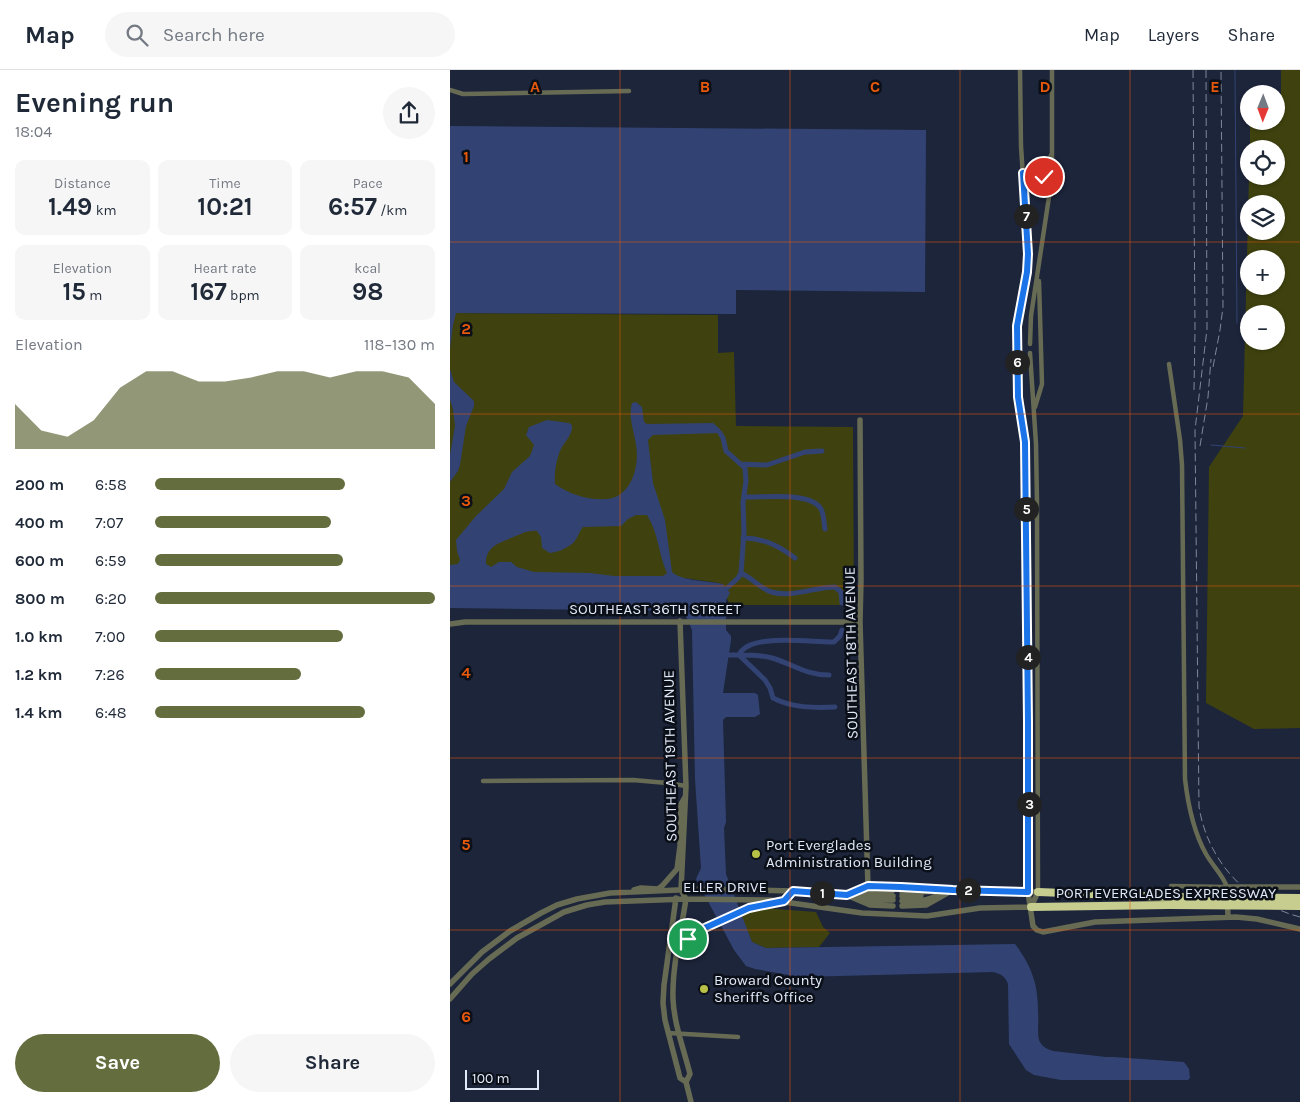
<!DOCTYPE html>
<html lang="en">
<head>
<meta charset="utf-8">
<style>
	:root { --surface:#fff; --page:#f6f6f7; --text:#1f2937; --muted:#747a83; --line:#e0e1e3; --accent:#646d3e }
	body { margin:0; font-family:Karla,sans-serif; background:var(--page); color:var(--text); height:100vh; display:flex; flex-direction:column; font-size:19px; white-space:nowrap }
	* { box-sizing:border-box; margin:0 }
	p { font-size:16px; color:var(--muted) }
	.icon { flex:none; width:28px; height:28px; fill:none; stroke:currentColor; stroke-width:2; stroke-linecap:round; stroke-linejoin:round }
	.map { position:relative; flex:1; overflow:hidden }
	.panel { display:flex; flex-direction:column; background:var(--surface); width:450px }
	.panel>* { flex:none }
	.needle { width:32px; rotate:181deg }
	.tools { position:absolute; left:790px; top:15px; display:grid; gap:10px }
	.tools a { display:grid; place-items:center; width:45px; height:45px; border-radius:50%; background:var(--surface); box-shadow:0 1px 4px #0004; font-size:25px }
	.scale { position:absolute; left:15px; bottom:12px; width:74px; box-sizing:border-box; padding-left:5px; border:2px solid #e1e8f7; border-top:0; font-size:14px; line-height:18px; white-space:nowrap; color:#e1e8f7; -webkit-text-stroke:4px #0b0f18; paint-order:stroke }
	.pin { position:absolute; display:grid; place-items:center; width:42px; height:42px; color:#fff; margin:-21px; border:2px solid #fff; border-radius:50%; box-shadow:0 1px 5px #0007 }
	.km { position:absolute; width:25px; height:25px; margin:-12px; border-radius:50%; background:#222; color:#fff; font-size:14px; line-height:25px; text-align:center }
	.round { display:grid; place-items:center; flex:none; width:52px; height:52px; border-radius:26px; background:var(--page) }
	.overview { display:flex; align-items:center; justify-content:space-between; height:85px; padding:0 15px }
	h1 { font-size:28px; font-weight:700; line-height:38px }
	.figures { display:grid; grid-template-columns:repeat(3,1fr); gap:8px; height:85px; padding:5px 15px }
	.figures div { display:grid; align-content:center; border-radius:10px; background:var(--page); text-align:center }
	.figures b { font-size:25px; font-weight:700 }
	.figures small { font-size:14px; font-weight:400 }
	.figures p { font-size:14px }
	.chart { height:140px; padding:10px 15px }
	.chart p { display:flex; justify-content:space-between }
	.chart svg { width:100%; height:90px; margin-top:5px; fill:var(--accent); opacity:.7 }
	.button { display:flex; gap:10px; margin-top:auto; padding:10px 15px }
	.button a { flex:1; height:58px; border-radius:30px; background:var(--accent); color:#fff; font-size:20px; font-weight:700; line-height:58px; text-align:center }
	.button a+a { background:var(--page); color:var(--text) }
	ul { padding:0 15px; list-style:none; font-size:16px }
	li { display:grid; grid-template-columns:80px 60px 1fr; align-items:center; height:38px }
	li i { height:12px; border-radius:6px; background:var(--accent) }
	header { display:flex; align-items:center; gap:30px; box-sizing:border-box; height:70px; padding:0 25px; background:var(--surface); border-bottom:1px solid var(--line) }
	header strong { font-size:24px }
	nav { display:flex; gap:28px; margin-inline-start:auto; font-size:18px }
	.search { width:350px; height:45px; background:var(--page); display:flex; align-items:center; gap:12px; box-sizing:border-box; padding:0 18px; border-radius:28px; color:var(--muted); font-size:19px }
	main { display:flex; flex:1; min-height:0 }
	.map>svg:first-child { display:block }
</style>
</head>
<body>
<header>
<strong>Map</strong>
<div class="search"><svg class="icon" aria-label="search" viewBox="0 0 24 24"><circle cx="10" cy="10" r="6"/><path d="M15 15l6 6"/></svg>Search here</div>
<nav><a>Map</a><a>Layers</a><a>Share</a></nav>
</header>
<main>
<section class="panel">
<div class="overview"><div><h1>Evening run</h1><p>18:04</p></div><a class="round"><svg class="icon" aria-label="share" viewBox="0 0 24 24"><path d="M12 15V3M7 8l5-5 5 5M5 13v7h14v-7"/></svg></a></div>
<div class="figures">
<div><p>Distance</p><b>1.49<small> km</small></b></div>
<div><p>Time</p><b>10:21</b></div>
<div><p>Pace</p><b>6:57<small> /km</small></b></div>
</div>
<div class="figures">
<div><p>Elevation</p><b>15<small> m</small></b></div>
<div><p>Heart rate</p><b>167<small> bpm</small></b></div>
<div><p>kcal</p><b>98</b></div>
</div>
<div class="chart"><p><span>Elevation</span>118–130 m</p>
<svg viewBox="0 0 160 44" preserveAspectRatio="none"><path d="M0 44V22L10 35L20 38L30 30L40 14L50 6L60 6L70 11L80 11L90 9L100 6L110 6L120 9L130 6L140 6L150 9L160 22V44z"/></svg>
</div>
<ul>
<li><b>200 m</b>6:58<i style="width:68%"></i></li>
<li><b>400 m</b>7:07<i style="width:63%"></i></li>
<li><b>600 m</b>6:59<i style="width:67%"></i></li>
<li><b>800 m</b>6:20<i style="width:100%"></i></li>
<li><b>1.0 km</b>7:00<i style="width:67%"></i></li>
<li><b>1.2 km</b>7:26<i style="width:52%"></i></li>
<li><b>1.4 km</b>6:48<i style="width:75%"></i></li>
</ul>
<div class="button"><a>Save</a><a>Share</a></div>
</section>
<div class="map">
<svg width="850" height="1032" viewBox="0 0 850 1032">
	<rect width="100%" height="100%" fill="#1d253b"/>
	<path fill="#3f420e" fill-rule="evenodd" d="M831,0H850V658L804,659L756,633L759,397L793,346L799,106H826V79H800V51L831,50ZM799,134H826V161H799ZM799,189H826V216H799ZM799,244H826V271H799Z
		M0,243L268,245V283L284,282L286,356L403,357L404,535H280L269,513L234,508L0,505Z
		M312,838L366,842L373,857L380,863L369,877L316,878L302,872L291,845Z"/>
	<path fill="#324373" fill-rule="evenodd" d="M0,56L476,60L475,222L286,220V244L6,243L3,255L0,279Z
		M0,299L4,312L24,331V336L16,356L10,395L8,401L0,412V385L5,356L3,339L0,330Z
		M186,332L192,337L194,352L197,354L263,353L270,359V363L203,365L198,370L203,413L215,450L222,502C231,511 260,511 273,514L280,523L276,530V560L281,566V570L273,623H305L308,625L310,644L305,647H276L273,650L276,752L274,758L276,804L302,872L316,878L565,874C582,897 588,914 588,942C589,950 587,962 589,970C592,977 597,979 603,981L656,987H664L734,992L739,999L740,1008L738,1010H611L584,1005L576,1000L559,974L558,914C555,906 551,904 543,902L350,907L305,899L296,896L284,880L246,809L251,798L245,709L242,560L236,546L227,541L0,538V495L8,494L10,490L7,481L6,470L26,446L54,419L62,402L80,386L84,375L76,365L79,357L97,350L119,353L122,355C123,365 114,372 110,381C106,391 104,404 105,414C120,425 138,430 156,429C181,428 190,396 186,375C184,360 178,348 182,333ZM186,445H197C209,464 208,483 217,503L213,506H164L140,503L84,502L67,497L61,492H49L41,497L36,494C35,478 48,473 61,468C70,465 76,460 87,461L91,467L92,478L100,483C108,482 118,478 124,472C128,468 129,461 133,457L171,456L178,449Z"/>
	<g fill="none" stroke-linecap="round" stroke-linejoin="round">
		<path stroke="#324373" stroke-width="1" d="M785,0L787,253
			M761,375L795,378"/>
		<path stroke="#324373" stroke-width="5" d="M270,363L273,368L276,381L295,398L296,411L293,432L294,462L291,503L288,508L277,518
			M291,394L317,395L355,382L372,381
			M294,427C313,428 361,421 371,439C374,445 374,453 375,459
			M293,468C314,468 329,476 345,488
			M291,503C302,508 310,518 321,522C344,528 363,517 385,517L391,522L392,533
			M278,585C292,585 308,584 322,588C343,594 355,605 379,605
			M385,637C365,638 342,638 323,628L320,618L315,610L289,585C299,562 363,573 384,572L390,566L392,560"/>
		<path stroke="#686b53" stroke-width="4.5" d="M570,0L571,76L578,184L577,202L567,256L568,327L575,372L578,652V822
			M0,20L13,24L179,21
			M574,104L581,110H591L596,103L601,85
			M580,274L581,246L602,107V0
			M580,283L586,374L587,433L588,822
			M719,294L730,370L732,395L735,709C738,735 743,761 756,784C762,795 773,805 777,817L721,816
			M585,337L592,314L589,211
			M576,434L581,436L586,448
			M33,711L183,710L217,713L236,716
			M218,963L288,967"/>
		<path stroke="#686b53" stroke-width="5.5" d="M410,350L411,511L410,552L418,817
			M230,551L236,716L231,820L236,829C231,862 222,896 223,929C224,954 234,980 240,1004L236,1012
			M0,554L15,552H410
			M184,820L191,818L208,819L212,816L227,799L230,776L231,734L235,727
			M411,822L419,821H442
			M452,822L564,820L588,822L581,837
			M578,822L583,856L587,860L593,862L645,852L786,847L807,849L850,859
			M401,823L418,817L476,818
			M452,826L471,825
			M401,827L420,835L443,836
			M226,828L214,915L213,933L215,950L230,1008L236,1012L241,1032
			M411,828L421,830H443
			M452,831L475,830L487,826
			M452,836L476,835L501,821
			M778,847L777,817H850
			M229,885C232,877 236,870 242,865C255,854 302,835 319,833
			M0,914L32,882L60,861L91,843L107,835L127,829L160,823L250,819L343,821L443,826
			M0,929L22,904L39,889L67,868L114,842L137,835L155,832L236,829L320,830L412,843L477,846L530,838L581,837"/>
		<path stroke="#c6cd8e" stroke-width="8" d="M588,822L719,827
			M581,837L719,835"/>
		<path stroke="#80879a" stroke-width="1" stroke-dasharray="8 4" stroke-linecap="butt" d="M743,0L745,260L744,320
			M756,0L757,259L745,360L749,737C758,792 797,833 850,847
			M763,297L770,260L773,237L771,0
			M750,376L758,327L761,289"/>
		<path stroke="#c6cd8e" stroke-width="8" d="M719,827L850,828
			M719,835L850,836"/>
	</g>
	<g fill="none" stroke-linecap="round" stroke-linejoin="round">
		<defs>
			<path id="route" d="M238,869L248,861L299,838L334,831L343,821L397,825L418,816L451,817L503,820L578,822V652L575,372L568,327L567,256L577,202L578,184L573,103C578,110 586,115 594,107"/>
		</defs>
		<use href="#route" stroke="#fff" stroke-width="10"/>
		<use href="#route" stroke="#1a73e8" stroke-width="6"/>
	</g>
	<path fill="none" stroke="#e8590c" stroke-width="1" stroke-opacity="0.55" d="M170,0V1032M340,0V1032M510,0V1032M680,0V1032M0,172H850M0,344H850M0,516H850M0,688H850M0,860H850"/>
	<g fill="#b8c147" stroke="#0b0f18" stroke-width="2">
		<circle cx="306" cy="784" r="5"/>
		<circle cx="254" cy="919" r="5"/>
	</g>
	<g text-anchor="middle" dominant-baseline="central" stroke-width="5" stroke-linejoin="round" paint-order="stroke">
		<g font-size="15" fill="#e1e8f7" stroke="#0b0f18">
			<text x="205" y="539">SOUTHEAST 36TH STREET</text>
			<text transform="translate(401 583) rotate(-91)">SOUTHEAST 18TH AVENUE</text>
			<text transform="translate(220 686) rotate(-91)">SOUTHEAST 19TH AVENUE</text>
			<text x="275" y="817">ELLER DRIVE</text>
			<text x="716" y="823">PORT EVERGLADES EXPRESSWAY</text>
		</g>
		<g font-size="15" fill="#e1e8f7" stroke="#0b0f18" text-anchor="start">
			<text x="316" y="775">Port Everglades<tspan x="316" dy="17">Administration Building</tspan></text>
			<text x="264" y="910">Broward County<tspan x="264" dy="17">Sheriff's Office</tspan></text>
		</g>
	</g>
	<g font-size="16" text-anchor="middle" font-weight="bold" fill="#e8590c" stroke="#0b0f18" stroke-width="5" stroke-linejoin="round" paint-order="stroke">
		<text x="85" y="22">A</text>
		<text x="255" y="22">B</text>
		<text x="425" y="22">C</text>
		<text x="595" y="22">D</text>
		<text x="765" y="22">E</text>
		<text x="16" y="92">1</text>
		<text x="16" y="264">2</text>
		<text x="16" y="436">3</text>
		<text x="16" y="608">4</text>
		<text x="16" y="780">5</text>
		<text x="16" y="952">6</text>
	</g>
</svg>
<div class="tools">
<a><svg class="needle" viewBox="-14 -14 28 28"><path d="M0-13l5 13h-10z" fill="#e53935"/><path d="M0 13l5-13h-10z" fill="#747a83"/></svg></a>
<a><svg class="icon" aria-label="locate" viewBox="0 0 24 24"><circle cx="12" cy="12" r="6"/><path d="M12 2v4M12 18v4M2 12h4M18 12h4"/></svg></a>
<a><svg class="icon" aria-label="layers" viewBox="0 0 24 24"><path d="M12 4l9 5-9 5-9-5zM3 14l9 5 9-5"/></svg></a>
<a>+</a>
<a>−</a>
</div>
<div class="scale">100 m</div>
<div class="pin" style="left:238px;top:869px;background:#1e9e55"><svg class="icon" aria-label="arrive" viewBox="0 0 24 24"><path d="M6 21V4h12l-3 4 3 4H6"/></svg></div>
<div class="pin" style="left:594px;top:107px;background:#d93025"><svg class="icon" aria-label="check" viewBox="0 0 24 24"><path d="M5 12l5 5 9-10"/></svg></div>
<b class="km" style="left:372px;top:823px">1</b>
<b class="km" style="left:518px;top:820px">2</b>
<b class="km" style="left:579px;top:734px">3</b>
<b class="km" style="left:578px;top:587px">4</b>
<b class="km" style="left:576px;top:439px">5</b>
<b class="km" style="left:567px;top:292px">6</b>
<b class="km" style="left:576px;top:146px">7</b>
</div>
</main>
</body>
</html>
